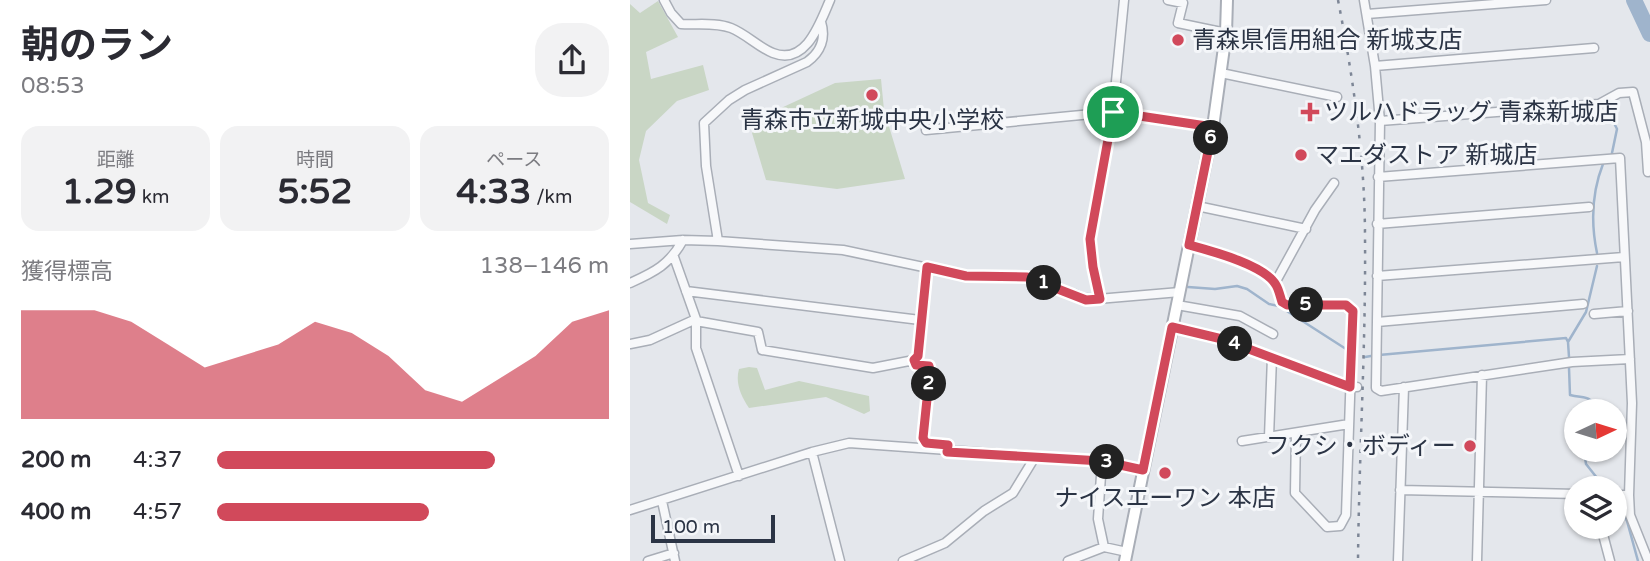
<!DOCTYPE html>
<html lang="ja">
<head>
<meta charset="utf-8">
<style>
	:root { --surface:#fff; --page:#f2f2f3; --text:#2b2b33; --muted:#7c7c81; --accent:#d1495b }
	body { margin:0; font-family:"Varela Round","Noto Sans JP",sans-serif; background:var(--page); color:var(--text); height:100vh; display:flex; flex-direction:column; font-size:26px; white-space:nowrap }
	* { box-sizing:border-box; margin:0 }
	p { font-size:23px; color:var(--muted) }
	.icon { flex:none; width:38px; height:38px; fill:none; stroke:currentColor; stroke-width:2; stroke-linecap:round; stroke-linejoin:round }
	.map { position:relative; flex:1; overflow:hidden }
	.side { display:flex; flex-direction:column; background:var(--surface); width:630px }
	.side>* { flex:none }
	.needle { width:46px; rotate:86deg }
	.controls { position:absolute; left:934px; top:399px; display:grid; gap:14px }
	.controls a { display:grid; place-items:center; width:63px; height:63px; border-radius:50%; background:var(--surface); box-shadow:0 2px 5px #0004; font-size:35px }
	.scale { position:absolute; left:21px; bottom:18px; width:124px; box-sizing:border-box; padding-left:7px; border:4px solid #2b3445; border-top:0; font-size:19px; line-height:24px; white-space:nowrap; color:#2b3445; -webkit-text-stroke:5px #f4f6f9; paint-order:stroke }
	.pin { position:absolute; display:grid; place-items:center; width:60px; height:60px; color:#fff; margin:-30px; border:4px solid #fff; border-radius:50%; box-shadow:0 2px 7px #0007 }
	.km { position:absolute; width:35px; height:35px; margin:-18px; border-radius:50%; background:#222; color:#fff; font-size:19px; line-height:35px; text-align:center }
	.round { display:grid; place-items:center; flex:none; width:74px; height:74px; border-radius:28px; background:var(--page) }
	.summary { display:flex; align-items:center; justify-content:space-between; height:119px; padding:0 21px }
	h1 { font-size:38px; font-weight:700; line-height:52px }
	.figures { display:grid; grid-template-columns:repeat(3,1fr); gap:10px; height:119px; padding:7px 21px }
	.figures div { display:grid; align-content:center; border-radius:18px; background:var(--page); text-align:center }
	.figures b { font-size:35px; font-weight:700 }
	.figures small { font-size:19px; font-weight:400 }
	.figures p { font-size:19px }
	.chart { height:196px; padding:14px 21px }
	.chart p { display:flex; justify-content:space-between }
	.chart svg { width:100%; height:126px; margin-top:7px; fill:var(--accent); opacity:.7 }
	ul { padding:0 21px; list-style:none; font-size:23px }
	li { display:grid; grid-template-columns:112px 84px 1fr; align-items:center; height:52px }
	li i { height:18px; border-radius:9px; background:var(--accent) }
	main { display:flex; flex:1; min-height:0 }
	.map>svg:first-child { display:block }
</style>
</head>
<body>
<main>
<section class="side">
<div class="summary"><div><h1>朝のラン</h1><p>08:53</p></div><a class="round"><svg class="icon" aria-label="share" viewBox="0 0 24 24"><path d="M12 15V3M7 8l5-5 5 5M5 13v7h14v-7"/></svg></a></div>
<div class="figures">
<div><p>距離</p><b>1.29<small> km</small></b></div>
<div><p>時間</p><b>5:52</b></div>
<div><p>ペース</p><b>4:33<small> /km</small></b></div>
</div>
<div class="chart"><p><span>獲得標高</span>138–146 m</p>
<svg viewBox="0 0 160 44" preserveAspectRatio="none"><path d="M0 44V6L10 6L20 6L30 10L40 18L50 26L60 22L70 18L80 10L90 14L100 22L110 34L120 38L130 30L140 22L150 10L160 6V44z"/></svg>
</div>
<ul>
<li><b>200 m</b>4:37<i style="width:71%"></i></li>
<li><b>400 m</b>4:57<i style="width:54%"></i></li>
</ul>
</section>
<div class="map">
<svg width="1020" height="561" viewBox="0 0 1020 561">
	<rect width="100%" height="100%" fill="#e4e7ec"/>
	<path fill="#c9d6c5" d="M28,1L48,37L16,52L21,79L73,65L79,90L47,101L16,131L9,160L18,203L40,215L37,224L0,202V4L10,13Z
		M251,79L254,110L275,179L207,189L136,180L122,133L136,115L205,83Z
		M119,367L127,368L135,390L169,381L239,396L240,411L234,414L196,397L119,408C111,396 105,383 109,369Z"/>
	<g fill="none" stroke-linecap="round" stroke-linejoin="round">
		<path stroke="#9fb4cc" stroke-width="2.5" d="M978,111L987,129L982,153
			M967,253C961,224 962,192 973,164
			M558,287L585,289L607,286L617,289L639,304L649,306L716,349
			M446,290L455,294H463
			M938,342L956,312L967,266
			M749,355L936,338L938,342L939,357
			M735,357L741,356
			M939,368L940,395C955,399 961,394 966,411
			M954,450L956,464L975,488
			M985,500L997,521L1008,561"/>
		<path stroke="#9fb4cc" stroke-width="16" d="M1004,0L1020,34"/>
		<defs>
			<path id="street" d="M34,0L41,13L51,24C66,25 86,22 101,28C116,34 128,47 143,53C176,66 190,23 200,0
				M538,0L553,3L548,23L596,33
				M734,0L745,66L750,121L746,388L751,391L942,362L1000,359
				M737,14L916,0
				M745,66L964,48
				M591,73L707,97
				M750,121L969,104L989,93L1003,92L1016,142L1018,172
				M296,130L483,112L583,127
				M748,177L990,158L1002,403L999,495L1000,515L1018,560
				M567,206L676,229
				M747,224L959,207
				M88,241L76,166L74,123L99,100L115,90L177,62C191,52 196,38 191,22
				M0,244L53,240L88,241L213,250L336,276L397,277L456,300L550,292
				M559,245C581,251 635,265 646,285C649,290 650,296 652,302L657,305H716L723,311L716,515L710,526L697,527L665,493L666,433
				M44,257L66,319V348L109,476
				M747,276L994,257
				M0,283C25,272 40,264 53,240
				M645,283L685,210L704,183
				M56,291L290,320
				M470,299L462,267L460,238L483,112L494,0
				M547,305L610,316L643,334
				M964,314L998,311
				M66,321L128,332L132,350L243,368L284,360L286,365L299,366L300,370L293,438L296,443L318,445L317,452
				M747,322L953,304
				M542,327L592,339L720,387H727
				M0,344L20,340L66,319
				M284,360L288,356L297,267
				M639,437L642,357
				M612,441L719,424
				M182,452L210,561
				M472,461L468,519L474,547
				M770,490L947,494
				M985,495H999
				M32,501L45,561
				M0,510L182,452L219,443L472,461L513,470
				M971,527L980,561
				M18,561L44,553
				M273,561L315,543L354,511L383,493L405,457
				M438,561L474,547L497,552
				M768,561L774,387
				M847,561L852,375"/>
			<path id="secondary" d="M495,561L583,127L596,33L597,0"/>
		</defs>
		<use href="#street" stroke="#a9aeb7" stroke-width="11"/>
		<use href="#secondary" stroke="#a9aeb7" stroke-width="14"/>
		<use href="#street" stroke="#f7f8fa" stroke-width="8"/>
		<use href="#secondary" stroke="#fff" stroke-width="10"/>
		<path stroke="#7d8696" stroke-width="2.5" stroke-dasharray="3.5 7" stroke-linecap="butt" d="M708,0C723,77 735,158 735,237C736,345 729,453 728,561"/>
	</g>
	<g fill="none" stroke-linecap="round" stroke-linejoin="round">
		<defs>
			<path id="route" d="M483,112L583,127L559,245C581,251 635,265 646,285C649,290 650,296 652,302L657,305H716L723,311L720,387L592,339L542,327L513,470L472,461L317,452L318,445L296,443L293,438L300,370L299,366L286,365L284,360L288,356L297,267L336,276L397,277L456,300L470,299L463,267L460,239Z"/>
		</defs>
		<use href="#route" stroke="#fff" stroke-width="14"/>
		<use href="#route" stroke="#d1495b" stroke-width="9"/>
	</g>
	<g fill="#d1495b" stroke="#f4f6f9" stroke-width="2.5">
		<circle cx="548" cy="40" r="7"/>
		<circle cx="242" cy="95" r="7"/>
		<path d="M676.5 101.5h7v7h7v7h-7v7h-7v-7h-7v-7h7z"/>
		<circle cx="671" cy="155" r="7"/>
		<circle cx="840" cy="446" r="7"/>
		<circle cx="535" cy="473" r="7"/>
	</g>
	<g text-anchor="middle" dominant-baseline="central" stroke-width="6" stroke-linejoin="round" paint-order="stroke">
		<g font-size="24" fill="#2b3445" stroke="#f4f6f9" text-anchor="start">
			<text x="562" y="40">青森県信用組合 新城支店</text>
			<text x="694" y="112">ツルハドラッグ 青森新城店</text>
			<text x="242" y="120" text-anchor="middle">青森市立新城中央小学校</text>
			<text x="685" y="155">マエダストア 新城店</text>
			<text x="826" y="446" text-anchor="end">フクシ・ボディー</text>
			<text x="535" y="498" text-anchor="middle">ナイスエーワン 本店</text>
		</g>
	</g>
</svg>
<div class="controls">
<a><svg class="needle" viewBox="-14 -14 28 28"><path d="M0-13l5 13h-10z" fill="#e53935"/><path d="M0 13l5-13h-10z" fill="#7c7c81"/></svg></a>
<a><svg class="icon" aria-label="layers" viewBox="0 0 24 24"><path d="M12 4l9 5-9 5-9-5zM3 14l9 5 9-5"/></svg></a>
</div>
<div class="scale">100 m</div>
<div class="pin" style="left:483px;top:112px;background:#1e9e55"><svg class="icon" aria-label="arrive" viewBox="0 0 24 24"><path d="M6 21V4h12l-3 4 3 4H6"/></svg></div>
<b class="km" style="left:414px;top:283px">1</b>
<b class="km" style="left:299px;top:384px">2</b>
<b class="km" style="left:477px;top:462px">3</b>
<b class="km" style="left:605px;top:344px">4</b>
<b class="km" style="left:676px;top:305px">5</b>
<b class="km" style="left:581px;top:138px">6</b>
</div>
</main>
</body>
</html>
